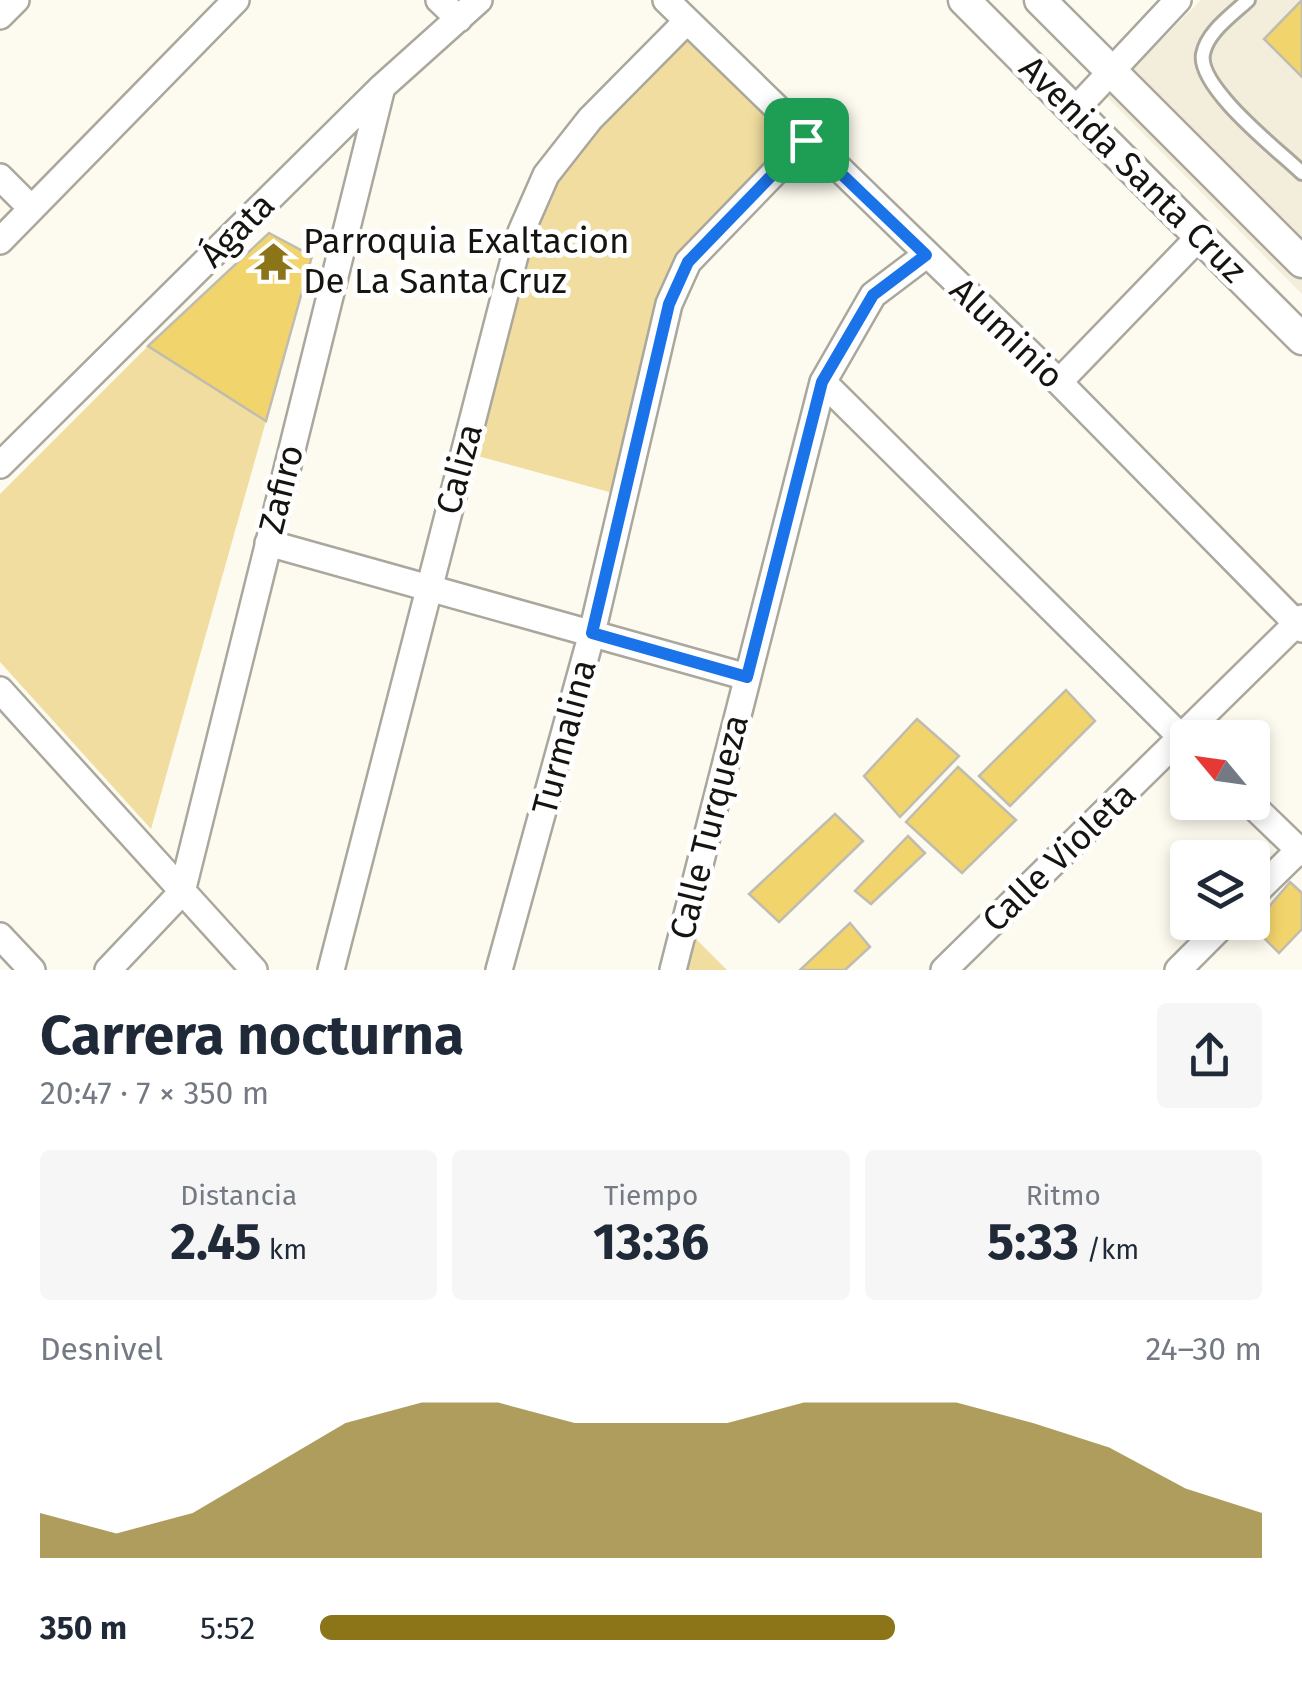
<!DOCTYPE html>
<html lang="es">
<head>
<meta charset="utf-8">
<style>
	:root { --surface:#fff; --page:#f6f6f7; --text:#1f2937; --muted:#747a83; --accent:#8c7418 }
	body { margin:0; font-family:"Fira Sans",sans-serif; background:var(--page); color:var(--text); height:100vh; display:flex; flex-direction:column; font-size:38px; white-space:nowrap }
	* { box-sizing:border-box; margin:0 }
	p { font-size:32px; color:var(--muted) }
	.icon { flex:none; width:55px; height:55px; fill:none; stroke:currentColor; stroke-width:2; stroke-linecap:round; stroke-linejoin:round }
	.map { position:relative; height:970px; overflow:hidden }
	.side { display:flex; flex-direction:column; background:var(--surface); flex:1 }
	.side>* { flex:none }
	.needle { width:65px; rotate:299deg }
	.tools { position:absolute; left:1170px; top:720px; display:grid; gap:20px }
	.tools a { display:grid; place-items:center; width:100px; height:100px; border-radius:10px; background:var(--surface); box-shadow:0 5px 15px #0003; font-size:50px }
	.pin { position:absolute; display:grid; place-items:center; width:85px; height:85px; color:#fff; margin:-42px; border-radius:20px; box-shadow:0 5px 15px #0006 }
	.round { display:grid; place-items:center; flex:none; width:105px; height:105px; border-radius:10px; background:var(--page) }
	.headline { display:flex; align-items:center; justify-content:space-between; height:170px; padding:0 40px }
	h1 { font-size:55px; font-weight:700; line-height:75px }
	.metrics { display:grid; grid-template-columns:repeat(3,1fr); gap:15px; height:170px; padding:10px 40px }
	.metrics div { display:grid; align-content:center; border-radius:10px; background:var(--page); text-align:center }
	.metrics b { font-size:50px; font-weight:700 }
	.metrics small { font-size:28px; font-weight:400 }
	.metrics p { font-size:28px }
	.chart { height:280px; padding:20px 40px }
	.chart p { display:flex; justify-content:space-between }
	.chart svg { width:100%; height:180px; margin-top:10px; fill:var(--accent); opacity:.7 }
	ul { padding:0 40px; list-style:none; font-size:32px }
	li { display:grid; grid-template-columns:160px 120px 1fr; align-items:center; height:75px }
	li i { height:25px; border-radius:12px; background:var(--accent) }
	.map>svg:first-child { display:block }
</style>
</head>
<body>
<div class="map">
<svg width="1302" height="970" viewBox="0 0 1302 970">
	<rect width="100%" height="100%" fill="#fdfaef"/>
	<path fill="#f3eedb" d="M1201,0H1302V294L1106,96Z"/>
	<path fill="#f0dd9f" d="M687,21L806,140L688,262L624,496L463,452L546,175Z
		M148,346L266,421L151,829L0,662V494Z
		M684,927L727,970H672Z"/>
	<path fill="#f2d46c" stroke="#bfbcb1" stroke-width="2.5" d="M1302,0V77L1264,39Z
		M269,233L312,256L266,421L148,346Z
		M1066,690L1095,721L1010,806L979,776Z
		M917,719L959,756L900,817L864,776Z
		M958,767L1016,820L962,873L906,822Z
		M835,814L863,841L779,922L749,894Z
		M908,836L925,853L871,904L855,891Z
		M1290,882L1302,893V929L1279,953L1248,922H1252V910L1259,902L1267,909Z
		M850,923L870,947L845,970H800Z"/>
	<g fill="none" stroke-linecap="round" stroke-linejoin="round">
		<defs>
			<path id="service" d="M1248,0C1232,15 1207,32 1203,54C1197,87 1278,150 1302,173"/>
			<path id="minor" d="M439,0L459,19
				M666,0L1059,382L1302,629
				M0,16L16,0
				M1075,110L1178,0
				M0,177L31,208
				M0,241L236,0
				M823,382L1188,744
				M1059,382L1199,237
				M0,465L382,87L479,0
				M268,543L747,677
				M0,690L254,970
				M1249,802L1302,853
				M1252,896L1299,850
				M0,936L32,970
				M108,970L182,892L382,87
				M331,970L521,232L546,175L590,119L687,21
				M499,970L592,633L669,304L688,262L806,140
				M673,970L823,382L873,295L926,255
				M944,970L1302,618
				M1178,970L1226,922"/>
			<path id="tertiary" d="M964,0L1302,339
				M1040,0L1302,262"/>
		</defs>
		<use href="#service" stroke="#aaa79d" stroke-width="18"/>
		<use href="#minor" stroke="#aaa79d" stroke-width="30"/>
		<use href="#tertiary" stroke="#aaa79d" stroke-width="35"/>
		<use href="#service" stroke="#fff" stroke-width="12"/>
		<use href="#minor" stroke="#fff" stroke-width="25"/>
		<use href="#tertiary" stroke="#fff" stroke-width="30"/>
	</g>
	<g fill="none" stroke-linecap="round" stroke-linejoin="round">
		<defs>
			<path id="route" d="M806,140L926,255L873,295L822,382L747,677L592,633L669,304L688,262Z"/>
		</defs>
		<use href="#route" stroke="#fff" stroke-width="20"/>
		<use href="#route" stroke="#1a73e8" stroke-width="12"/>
	</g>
	<defs>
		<symbol id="temple-bare" viewBox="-9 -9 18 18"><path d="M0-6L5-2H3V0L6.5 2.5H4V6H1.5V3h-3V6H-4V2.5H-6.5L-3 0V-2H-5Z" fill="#8c7418" stroke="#fff" stroke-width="2.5" paint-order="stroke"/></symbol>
	</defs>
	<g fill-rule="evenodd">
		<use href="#temple-bare" x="246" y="234" width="55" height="55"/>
	</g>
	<g text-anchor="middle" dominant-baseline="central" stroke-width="10" stroke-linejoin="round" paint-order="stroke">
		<g font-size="35" fill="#151411" stroke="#fff">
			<text transform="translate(1133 169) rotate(45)">Avenida Santa Cruz</text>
			<text transform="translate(237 230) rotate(-45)">Ágata</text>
			<text transform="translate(1007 333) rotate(44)">Aluminio</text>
			<text transform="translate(459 469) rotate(-75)">Caliza</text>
			<text transform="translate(281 489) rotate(-76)">Zafiro</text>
			<text transform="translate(564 737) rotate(-75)">Turmalina</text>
			<text transform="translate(709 827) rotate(-76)">Calle Turqueza</text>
			<text transform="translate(1059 857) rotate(-44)">Calle Violeta</text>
		</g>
		<g font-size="35" fill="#151411" stroke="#fff" text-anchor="start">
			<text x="303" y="241">Parroquia Exaltacion<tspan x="303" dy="40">De La Santa Cruz</tspan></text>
		</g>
	</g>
</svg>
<div class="tools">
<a><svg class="needle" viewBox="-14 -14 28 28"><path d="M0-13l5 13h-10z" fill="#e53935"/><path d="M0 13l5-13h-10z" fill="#747a83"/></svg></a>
<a><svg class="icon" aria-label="layers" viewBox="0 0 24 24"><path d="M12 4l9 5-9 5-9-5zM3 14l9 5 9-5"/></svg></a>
</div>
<div class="pin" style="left:806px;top:140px;background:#1e9e55"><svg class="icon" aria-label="arrive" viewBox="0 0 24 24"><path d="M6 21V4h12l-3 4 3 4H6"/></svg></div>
</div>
<section class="side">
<div class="headline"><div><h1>Carrera nocturna</h1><p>20:47 · 7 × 350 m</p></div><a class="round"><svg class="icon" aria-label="share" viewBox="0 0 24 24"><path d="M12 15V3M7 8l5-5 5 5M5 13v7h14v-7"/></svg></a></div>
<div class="metrics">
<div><p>Distancia</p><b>2.45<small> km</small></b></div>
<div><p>Tiempo</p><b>13:36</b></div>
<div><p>Ritmo</p><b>5:33<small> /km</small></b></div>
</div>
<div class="chart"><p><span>Desnivel</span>24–30 m</p>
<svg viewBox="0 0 160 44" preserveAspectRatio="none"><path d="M0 44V33L10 38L20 33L30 22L40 11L50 6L60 6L70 11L80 11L90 11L100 6L110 6L120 6L130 11L140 17L150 27L160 33V44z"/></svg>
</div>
<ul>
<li><b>350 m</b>5:52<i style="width:61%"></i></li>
</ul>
</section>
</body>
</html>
